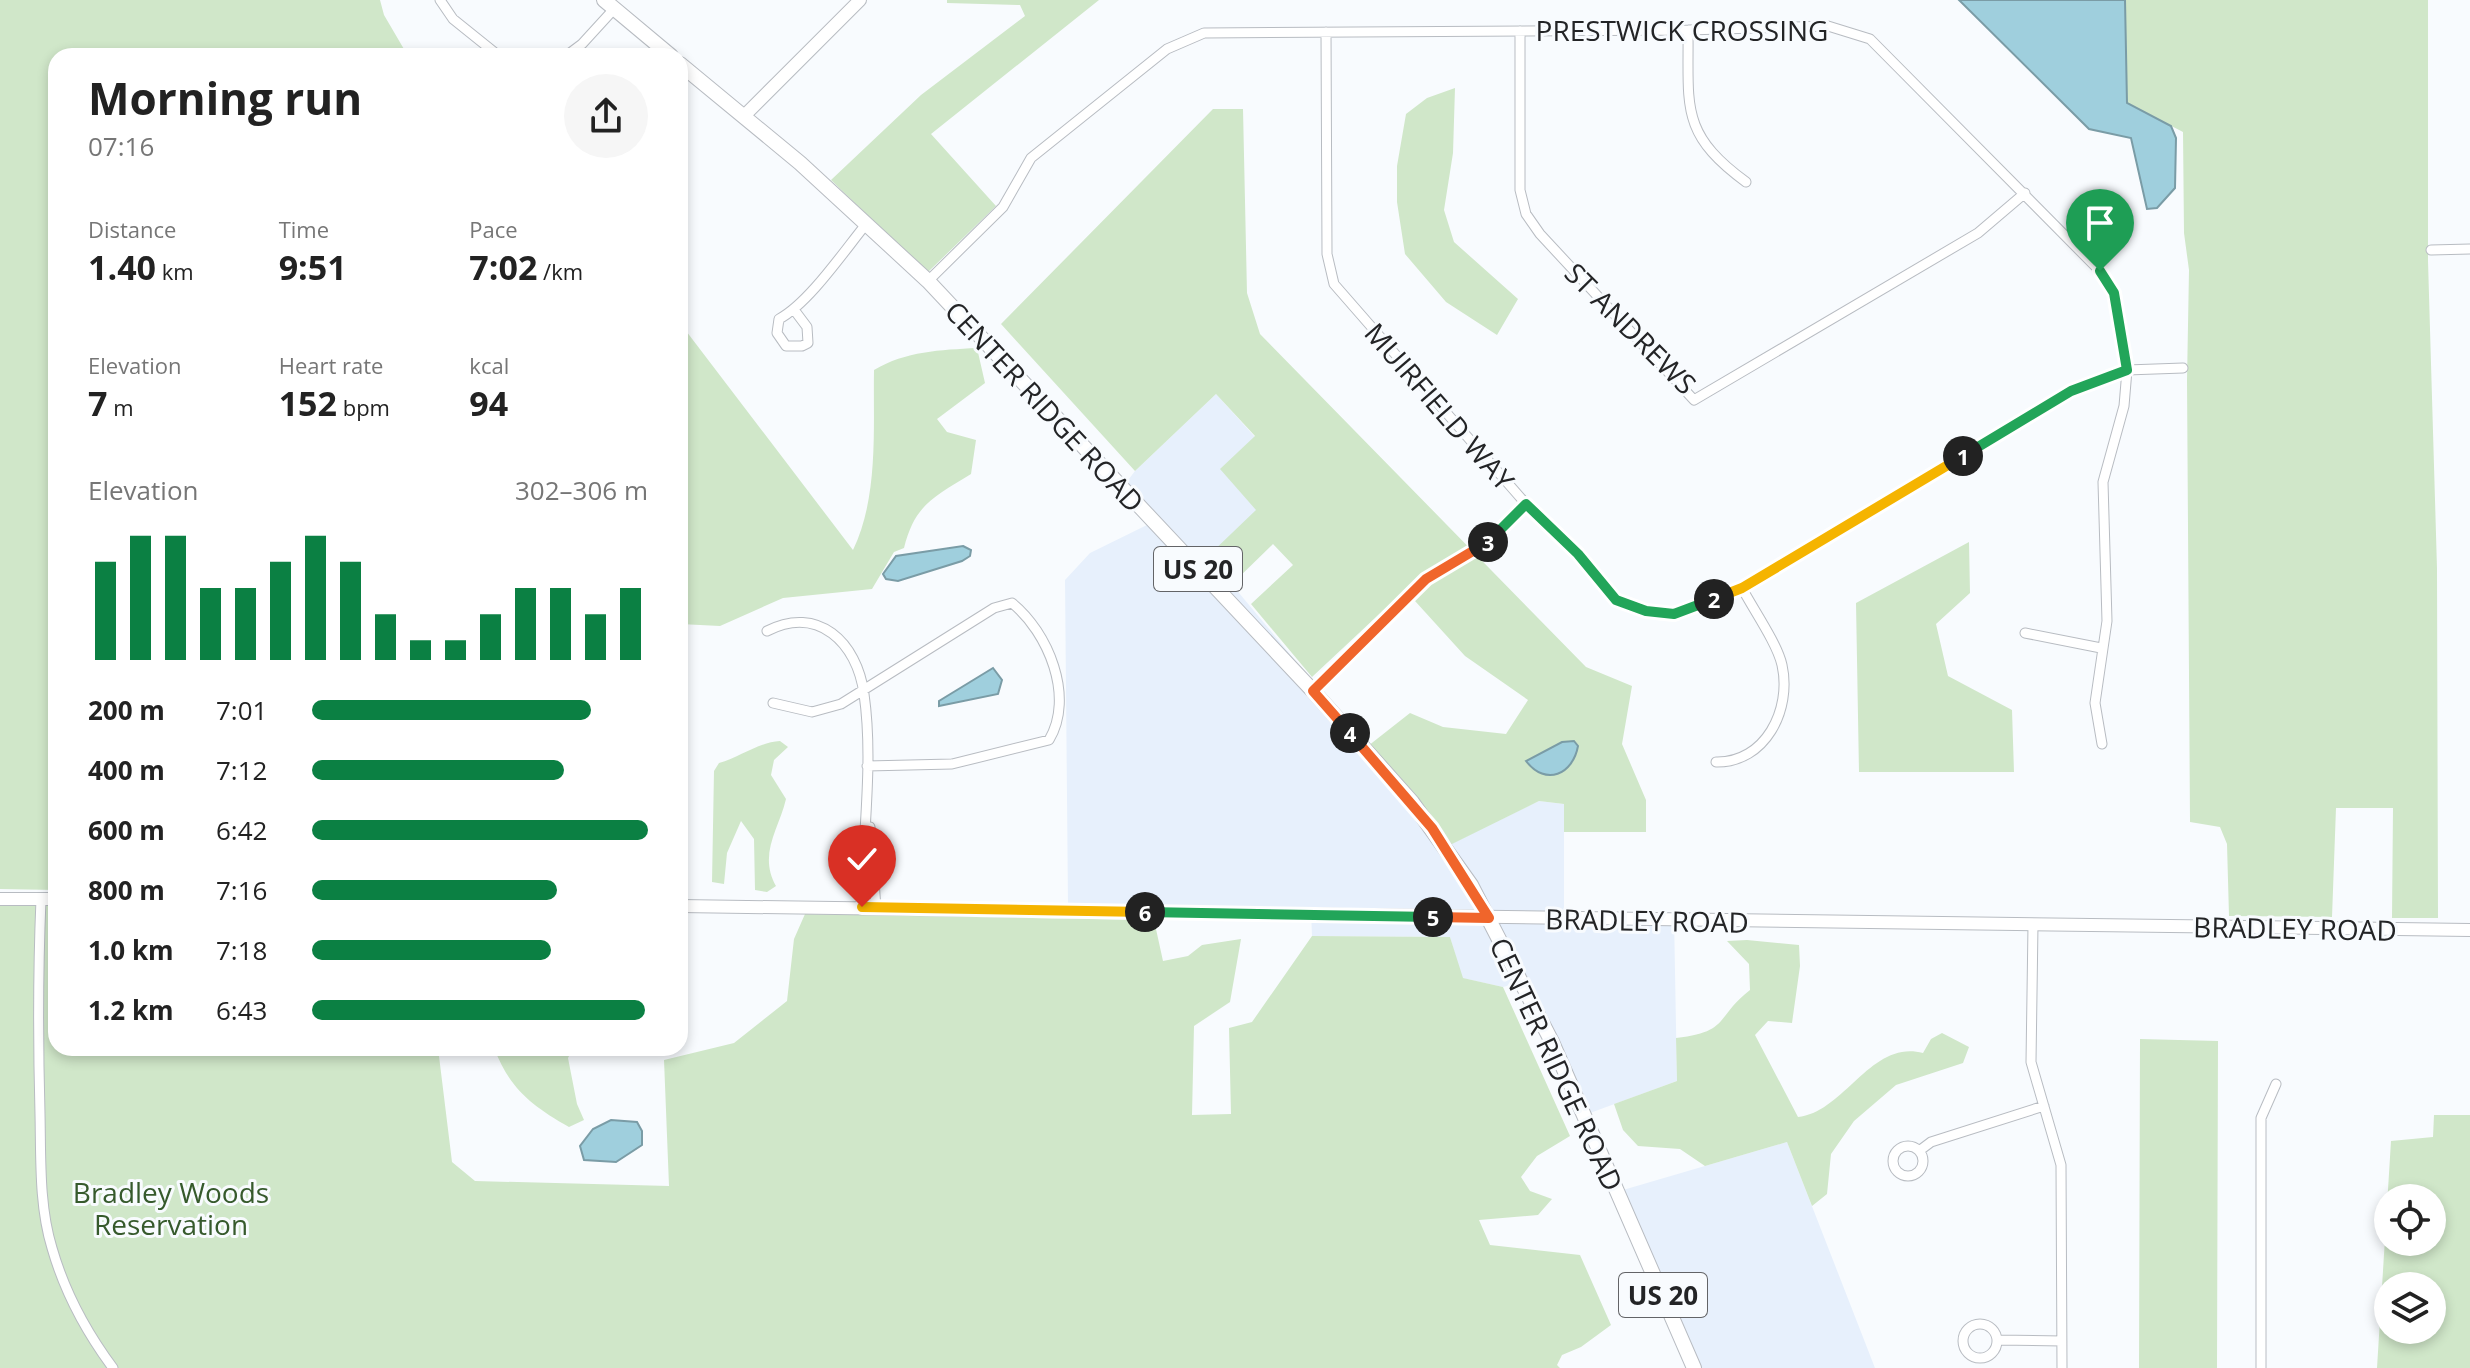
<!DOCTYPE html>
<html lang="en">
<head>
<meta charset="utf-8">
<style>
	:root { --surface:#fff; --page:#f6f6f6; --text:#222; --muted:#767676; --accent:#0b8043 }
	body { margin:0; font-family:"Open Sans",sans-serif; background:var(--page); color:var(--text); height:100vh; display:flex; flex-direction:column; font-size:30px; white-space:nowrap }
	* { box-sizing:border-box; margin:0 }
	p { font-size:26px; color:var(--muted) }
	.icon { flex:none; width:44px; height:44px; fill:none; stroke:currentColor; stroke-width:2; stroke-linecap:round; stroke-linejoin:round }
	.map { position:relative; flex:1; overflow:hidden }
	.drawer { position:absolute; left:48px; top:48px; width:640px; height:1008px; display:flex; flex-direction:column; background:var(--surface); border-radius:24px; box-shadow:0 4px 12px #0003 }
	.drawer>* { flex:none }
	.tools { position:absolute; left:2374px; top:1184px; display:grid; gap:16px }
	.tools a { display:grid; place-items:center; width:72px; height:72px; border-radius:50%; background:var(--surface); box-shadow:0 4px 12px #0003; font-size:40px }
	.pin { position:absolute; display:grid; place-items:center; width:68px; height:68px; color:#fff; margin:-82px -34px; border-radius:50% 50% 50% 0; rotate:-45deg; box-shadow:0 0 8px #0007 }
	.pin .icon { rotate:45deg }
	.km { position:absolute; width:40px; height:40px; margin:-20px; border-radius:50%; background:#222; color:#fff; font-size:22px; line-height:40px; text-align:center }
	.round { display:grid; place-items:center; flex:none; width:84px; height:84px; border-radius:42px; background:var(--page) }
	.head { display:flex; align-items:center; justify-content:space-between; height:136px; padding:0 40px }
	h1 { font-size:44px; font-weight:700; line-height:60px }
	.stats { display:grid; grid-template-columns:repeat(3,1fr); gap:12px; height:136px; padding:8px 40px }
	.stats div { display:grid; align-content:center }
	.stats b { font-size:34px; font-weight:700 }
	.stats small { font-size:22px; font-weight:400 }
	.stats p { font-size:22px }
	.chart { height:224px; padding:16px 40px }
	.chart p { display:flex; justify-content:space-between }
	.chart svg { width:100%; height:144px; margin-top:8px; stroke:var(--accent); stroke-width:6 }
	ul { padding:0 40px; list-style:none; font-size:26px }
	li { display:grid; grid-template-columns:128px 96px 1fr; align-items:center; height:60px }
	li i { height:20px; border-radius:10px; background:var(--accent) }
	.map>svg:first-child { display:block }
</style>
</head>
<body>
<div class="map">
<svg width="2470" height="1368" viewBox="0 0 2470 1368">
	<rect width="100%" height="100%" fill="#f8fbfe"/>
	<path fill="#e7f0fc" d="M1216,394L1255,437L1257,510L1209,557L1449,845L1539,801L1564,804V914L1674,916L1677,1081L1590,1113L1526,981L1503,987L1462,978L1450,937L1312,936L1311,910L1068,905L1065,580L1090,553L1149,524L1119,492L1135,471Z
		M1787,1142L1875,1368H1699L1623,1190Z"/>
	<path fill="#d0e7c9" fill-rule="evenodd" d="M0,0H380L384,15L408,56H56V890L0,889Z
		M947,0H1099L931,134L996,206L927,273L831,180L921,95L1025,16L1020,5L947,3Z
		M2125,0H2428V261L2437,568L2438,918H2392L2393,808H2336L2332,917L2229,916L2227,844L2220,827L2190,822L2187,380L2189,270L2184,233L2183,132L2127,103Z
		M1455,88L1453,153L1444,210L1454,242L1518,299L1497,335L1446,302L1405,254L1397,202V166L1406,114L1427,98Z
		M1213,109H1243L1247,293L1260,334L1586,667L1632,686L1622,744L1646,800V832H1564V804L1539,801L1450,845L1368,746L1410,713L1443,727L1506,734L1528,700L1465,656L1405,590L1312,677L1251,604L1293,565L1273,544L1233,583L1208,556L1256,510L1220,469L1255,436L1216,394L1135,471L1001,324Z
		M680,323L853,550C879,496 873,428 874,370C906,351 940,350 977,348L985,383L937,419L947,432L976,440L971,474C934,497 915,504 904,548L894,552L872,589L783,598L720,626L680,624Z
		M1969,542L1970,593L1936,624L1948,676L2012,710L2014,772H1859L1856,603Z
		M780,741L788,747L774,760L771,775L786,799C779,829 758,854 776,886L767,892L755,890L754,839L741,821L727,853L724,884L712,882L714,771L719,763C740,757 759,742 780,741Z
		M0,899L56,900V1048H438L452,1162L475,1181L669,1186L664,1060L734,1043L787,1001L794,939L805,914L1154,920L1163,961L1188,956L1202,945L1241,939L1230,1002L1194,1026L1192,1115L1231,1114L1229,1028L1252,1022L1312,936L1450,937L1463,978L1503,987L1570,1136L1537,1156L1521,1177L1530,1191L1552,1199L1538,1215L1479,1220L1490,1245L1580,1255L1611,1325L1581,1347L1562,1355L1557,1365L1560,1368H0Z
		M1747,940L1799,945L1800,966L1792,1023L1768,1021L1755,1035L1798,1117C1845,1112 1871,1039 1923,1053L1931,1039L1942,1033L1969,1047L1963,1063L1896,1085L1854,1121L1831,1154L1827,1194L1812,1206L1787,1142L1705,1166L1680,1149L1638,1146L1623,1130L1614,1104L1677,1081L1676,1038C1730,1032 1715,1017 1750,990L1749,964L1727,941Z
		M2140,1039L2218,1041L2217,1368H2139Z
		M494,1048H573L568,1058L577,1104L584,1120L569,1127C531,1105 510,1089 494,1048Z
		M2434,1115H2470V1368H2377L2391,1141L2433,1137ZM2388,1198H2432V1242H2388ZM2388,1286H2432V1330H2388Z"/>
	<path fill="#9fcfdd" stroke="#7a9ca6" stroke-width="2" d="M1959,0H2125L2127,103L2171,126L2176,138L2175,188L2157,208L2147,209L2131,138L2089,129Z
		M963,546L971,550L970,556L962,561L898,581L886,579L883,574L896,556Z
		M993,668L1002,680L998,694L939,706V701Z
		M1574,741L1578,746C1573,774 1546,787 1526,761L1562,742Z
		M611,1120L637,1122L642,1131V1145L616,1162L584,1160L580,1146L593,1129Z"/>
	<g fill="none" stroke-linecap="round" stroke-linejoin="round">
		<defs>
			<path id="street" d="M440,0L453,19L499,56
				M1688,30C1689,106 1679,133 1746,182
				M1520,31V190L1526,214L1540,234L1694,400L1978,233L2025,193
				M1326,32L1327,254L1334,284L1526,504L1578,554L1616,600L1646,611L1674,614L1742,588L2071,391L2127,370L2183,368
				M566,56L582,44L614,9
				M2431,250L2470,249
				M928,281L1003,207L1031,158L1167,49L1204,33L1688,30L1828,26L1870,39L2100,271L2114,293L2127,370L2124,406L2103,482L2107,621L2095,703L2102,744
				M795,311L807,327L808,343L802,346H786L777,333L779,319C809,303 844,251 867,223
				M767,631C818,605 857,642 864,694C874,764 862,836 862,907
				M2025,633L2101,648
				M1313,691L1426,579L1482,548L1526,504
				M773,703L812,712L841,704L994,608L1012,603C1048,632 1075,697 1049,740L952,764L867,766
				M1716,762C1765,763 1792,710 1782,665C1777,643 1753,609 1742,588
				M870,827L876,908
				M41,899C38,971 38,1042 40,1114C41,1158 39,1206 52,1248C64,1290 87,1333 113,1368
				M2033,925L2031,1062L2061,1165L2062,1368
				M1893 1161a15 15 0 1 1 30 0a15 15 0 1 1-30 0Z
				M1919,1151L1931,1142L2044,1106
				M1963 1341a17 17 0 1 1 34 0a17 17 0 1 1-34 0Z
				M1998,1340L2062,1341
				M2261,1368V1118L2276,1084"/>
			<path id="secondary" d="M744,116L860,0
				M0,899H56
				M680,906L2470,930"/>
			<path id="primary" d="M604,0L671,56
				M680,64L800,163L928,281L1313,691L1412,802L1471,885L1552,1042L1694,1368"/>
		</defs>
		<use href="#street" stroke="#b8bcc2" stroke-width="11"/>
		<use href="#secondary" stroke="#b8bcc2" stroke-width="14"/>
		<use href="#primary" stroke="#b8bcc2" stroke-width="16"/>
		<use href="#street" stroke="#fff" stroke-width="9"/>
		<use href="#secondary" stroke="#fff" stroke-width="12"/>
		<use href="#primary" stroke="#fff" stroke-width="14"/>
	</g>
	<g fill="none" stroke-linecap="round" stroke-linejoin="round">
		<defs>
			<path id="split-1" d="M1963,456L2071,391L2127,370L2114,293L2100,271"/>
			<path id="split-2" d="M1714,599L1742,588L1963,456"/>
			<path id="split-3" d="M1488,542L1526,504L1578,554L1616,600L1646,611L1674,614L1714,599"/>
			<path id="split-4" d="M1350,733L1313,691L1426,579L1488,542"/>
			<path id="split-5" d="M1350,733L1432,828L1489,918L1433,917"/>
			<path id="split-6" d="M1145,912L1433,917"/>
			<path id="split-7" d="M862,907L1145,912"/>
		</defs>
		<use href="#split-1" stroke="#fff" stroke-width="16"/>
		<use href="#split-2" stroke="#fff" stroke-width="16"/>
		<use href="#split-3" stroke="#fff" stroke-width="16"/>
		<use href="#split-4" stroke="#fff" stroke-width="16"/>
		<use href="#split-5" stroke="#fff" stroke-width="16"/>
		<use href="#split-6" stroke="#fff" stroke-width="16"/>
		<use href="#split-7" stroke="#fff" stroke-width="16"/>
		<use href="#split-1" stroke="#22a559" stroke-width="10"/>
		<use href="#split-2" stroke="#f5b400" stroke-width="10"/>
		<use href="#split-3" stroke="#22a559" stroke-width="10"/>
		<use href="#split-4" stroke="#f0652b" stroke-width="10"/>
		<use href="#split-5" stroke="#f0652b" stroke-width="10"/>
		<use href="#split-6" stroke="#22a559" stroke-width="10"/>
		<use href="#split-7" stroke="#f5b400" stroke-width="10"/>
	</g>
	<g text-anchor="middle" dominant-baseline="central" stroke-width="6" stroke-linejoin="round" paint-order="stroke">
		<g fill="#f8fbfe" stroke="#636467" stroke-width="2">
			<rect x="1154" y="547" width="88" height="44" rx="6"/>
			<rect x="1619" y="1273" width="88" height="44" rx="6"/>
		</g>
		<g font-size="26" font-weight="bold" fill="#232426">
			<text x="1198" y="569">US 20</text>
			<text x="1663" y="1295">US 20</text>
		</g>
		<g font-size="28" fill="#232426" stroke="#f8fbfe">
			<text x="1682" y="30">PRESTWICK CROSSING</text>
			<text transform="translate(1631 328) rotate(45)">ST ANDREWS</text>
			<text transform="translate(1045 406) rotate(47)">CENTER RIDGE ROAD</text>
			<text transform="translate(1440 406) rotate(49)">MUIRFIELD WAY</text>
			<text transform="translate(1647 920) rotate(1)">BRADLEY ROAD</text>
			<text transform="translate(2295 928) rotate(1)">BRADLEY ROAD</text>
			<text transform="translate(1557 1064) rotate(65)">CENTER RIDGE ROAD</text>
		</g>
		<g font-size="28" fill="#365a2c" stroke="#f8fbfe">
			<text x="171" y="1192">Bradley Woods<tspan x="171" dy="32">Reservation</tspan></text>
		</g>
	</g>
</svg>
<div class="tools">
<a><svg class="icon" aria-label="locate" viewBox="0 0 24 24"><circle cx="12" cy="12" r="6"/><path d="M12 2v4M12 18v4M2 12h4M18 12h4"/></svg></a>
<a><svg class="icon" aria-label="layers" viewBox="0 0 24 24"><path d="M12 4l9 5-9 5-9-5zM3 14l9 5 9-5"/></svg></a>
</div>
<div class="pin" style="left:2100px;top:271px;background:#1e9e55"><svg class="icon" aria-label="arrive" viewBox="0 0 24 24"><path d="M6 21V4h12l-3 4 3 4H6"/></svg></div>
<div class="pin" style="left:862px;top:907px;background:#d93025"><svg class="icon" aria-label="check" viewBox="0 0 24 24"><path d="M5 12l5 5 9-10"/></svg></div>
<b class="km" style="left:1963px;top:456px">1</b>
<b class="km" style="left:1714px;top:599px">2</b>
<b class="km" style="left:1488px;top:542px">3</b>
<b class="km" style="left:1350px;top:733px">4</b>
<b class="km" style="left:1433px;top:917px">5</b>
<b class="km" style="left:1145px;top:912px">6</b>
<section class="drawer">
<div class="head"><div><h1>Morning run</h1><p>07:16</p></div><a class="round"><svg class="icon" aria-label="share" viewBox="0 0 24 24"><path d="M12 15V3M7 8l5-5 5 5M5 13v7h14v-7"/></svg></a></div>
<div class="stats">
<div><p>Distance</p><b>1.40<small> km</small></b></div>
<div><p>Time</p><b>9:51</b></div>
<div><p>Pace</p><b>7:02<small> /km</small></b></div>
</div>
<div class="stats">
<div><p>Elevation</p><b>7<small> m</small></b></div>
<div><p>Heart rate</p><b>152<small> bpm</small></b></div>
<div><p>kcal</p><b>94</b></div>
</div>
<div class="chart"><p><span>Elevation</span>302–306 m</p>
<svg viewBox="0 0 160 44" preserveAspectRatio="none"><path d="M5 44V14M15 44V6M25 44V6M35 44V22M45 44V22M55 44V14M65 44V6M75 44V14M85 44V30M95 44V38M105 44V38M115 44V30M125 44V22M135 44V22M145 44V30M155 44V22"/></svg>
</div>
<ul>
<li><b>200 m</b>7:01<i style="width:83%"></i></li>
<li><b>400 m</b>7:12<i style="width:75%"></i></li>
<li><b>600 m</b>6:42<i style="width:100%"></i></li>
<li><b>800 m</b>7:16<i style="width:73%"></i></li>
<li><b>1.0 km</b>7:18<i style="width:71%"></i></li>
<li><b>1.2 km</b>6:43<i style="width:99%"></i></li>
</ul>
</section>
</div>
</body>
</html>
